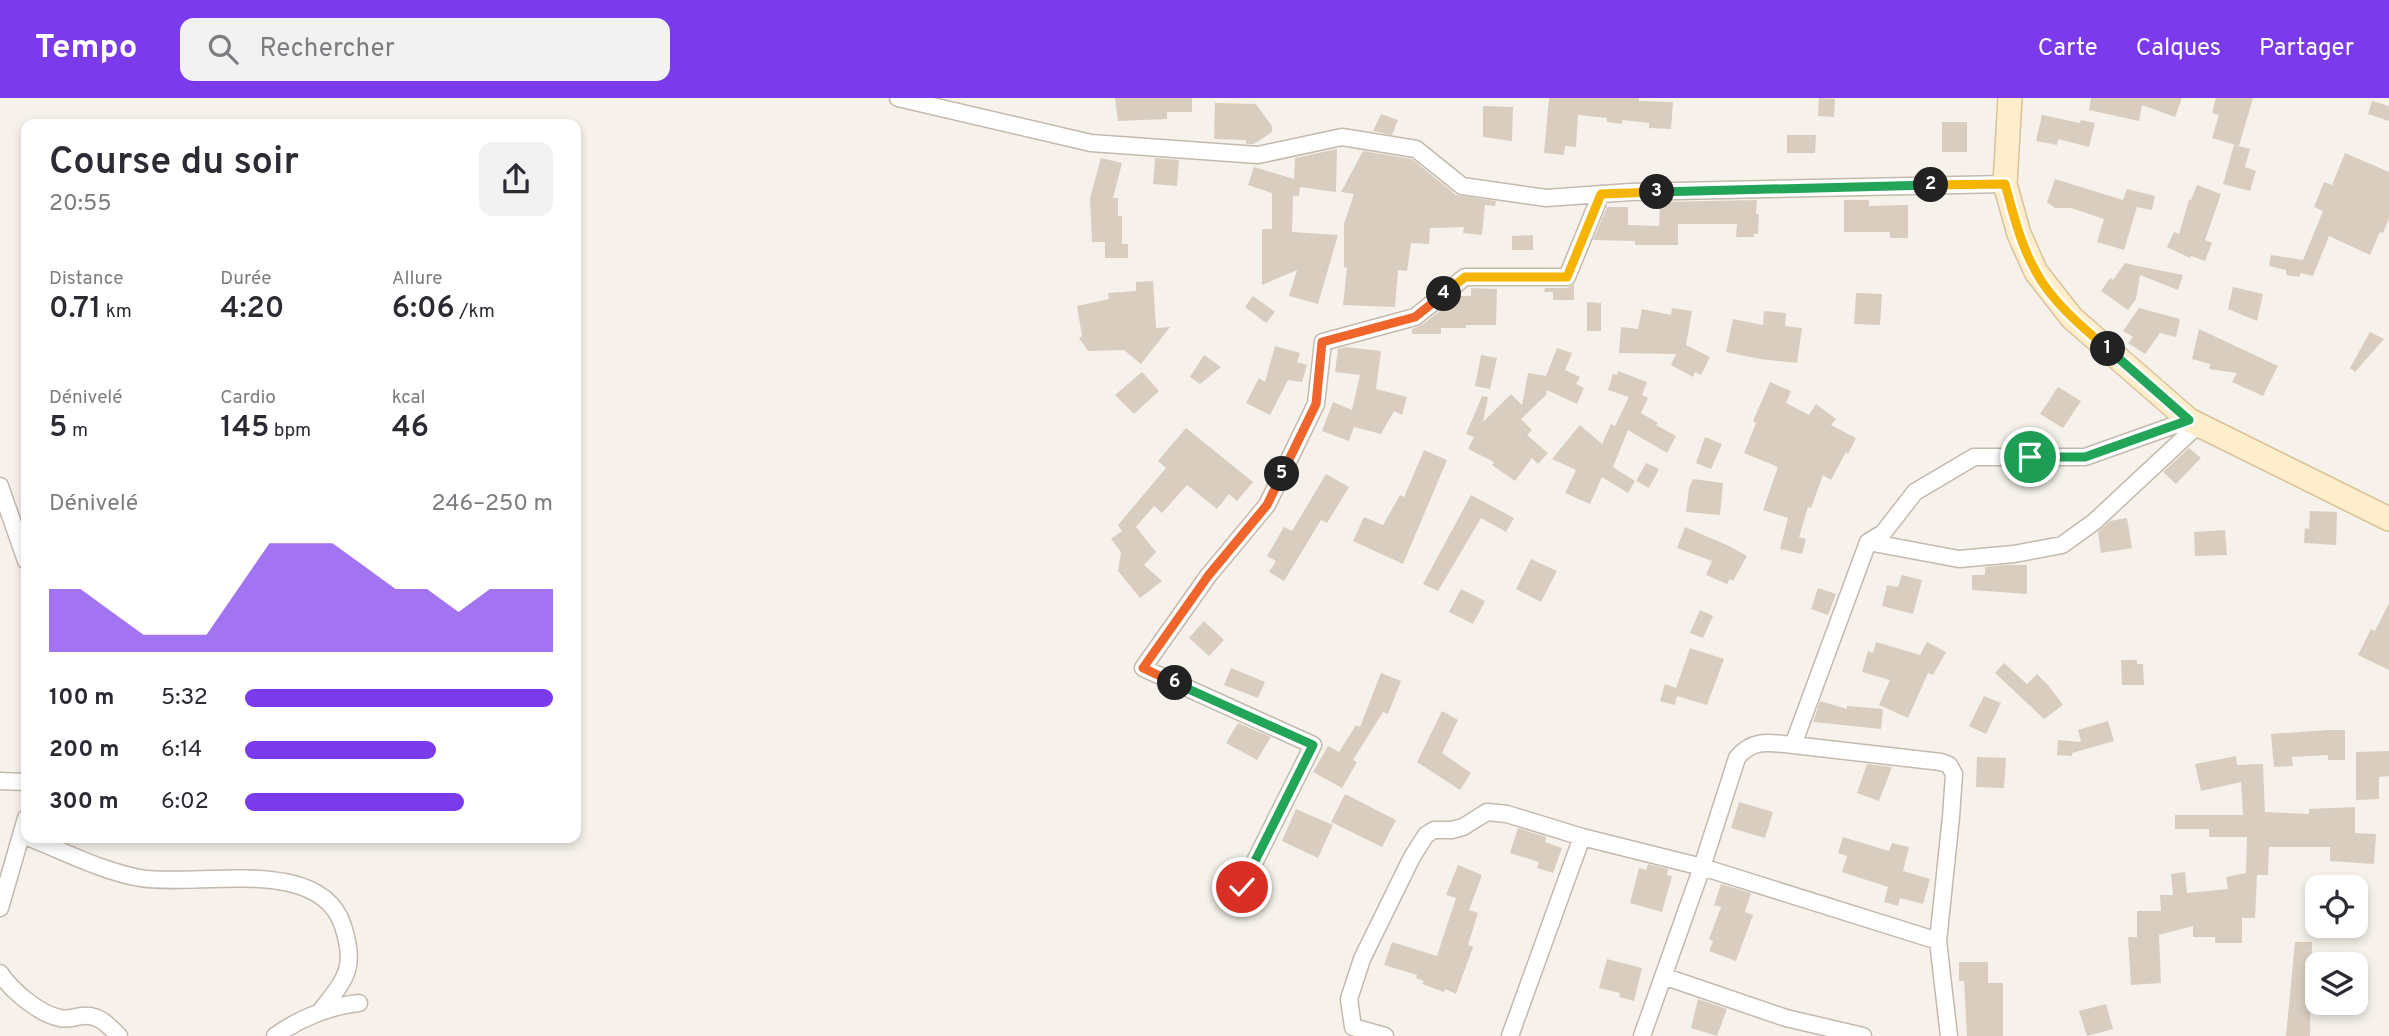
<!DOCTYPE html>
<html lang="fr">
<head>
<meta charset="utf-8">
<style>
	:root { --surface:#fff; --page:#f2f2f3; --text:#2b2b33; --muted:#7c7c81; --accent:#7c3aed }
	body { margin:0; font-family:Overpass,sans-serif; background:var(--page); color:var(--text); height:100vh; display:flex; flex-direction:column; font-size:26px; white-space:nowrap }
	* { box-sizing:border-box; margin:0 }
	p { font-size:23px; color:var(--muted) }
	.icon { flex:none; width:38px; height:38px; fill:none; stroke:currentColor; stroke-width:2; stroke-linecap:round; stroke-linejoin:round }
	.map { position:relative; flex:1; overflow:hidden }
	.sheet { position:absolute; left:21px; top:21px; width:560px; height:724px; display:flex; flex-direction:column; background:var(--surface); border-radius:14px; box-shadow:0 4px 10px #0003 }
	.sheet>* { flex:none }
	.buttons { position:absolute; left:2305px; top:777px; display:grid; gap:14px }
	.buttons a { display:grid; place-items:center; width:63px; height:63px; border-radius:14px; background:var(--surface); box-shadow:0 4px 10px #0003; font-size:35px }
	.pin { position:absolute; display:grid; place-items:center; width:60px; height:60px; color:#fff; margin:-30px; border:4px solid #fff; border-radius:50%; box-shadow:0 2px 7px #0007 }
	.km { position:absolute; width:35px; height:35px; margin:-18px; border-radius:50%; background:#222; color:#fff; font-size:19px; line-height:35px; text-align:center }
	.round { display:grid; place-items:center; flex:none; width:74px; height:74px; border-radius:14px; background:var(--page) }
	.summary { display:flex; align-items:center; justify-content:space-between; height:119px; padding:0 28px }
	h1 { font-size:38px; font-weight:600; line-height:52px }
	.stats { display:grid; grid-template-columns:repeat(3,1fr); gap:10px; height:119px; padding:7px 28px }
	.stats div { display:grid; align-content:center }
	.stats b { font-size:30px; font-weight:600 }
	.stats small { font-size:19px; font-weight:400 }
	.stats p { font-size:19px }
	.chart { height:196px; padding:14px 28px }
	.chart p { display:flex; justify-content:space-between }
	.chart svg { width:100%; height:126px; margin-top:7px; fill:var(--accent); opacity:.7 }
	ul { padding:0 28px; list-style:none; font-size:23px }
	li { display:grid; grid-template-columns:112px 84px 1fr; align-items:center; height:52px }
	li i { height:18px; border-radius:9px; background:var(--accent) }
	header { display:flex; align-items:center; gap:42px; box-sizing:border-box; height:98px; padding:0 35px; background:var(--accent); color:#fff }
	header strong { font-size:33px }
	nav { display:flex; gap:38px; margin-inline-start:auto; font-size:24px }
	.search { width:490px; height:63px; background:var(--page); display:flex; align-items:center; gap:18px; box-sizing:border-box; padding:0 24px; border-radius:14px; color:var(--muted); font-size:26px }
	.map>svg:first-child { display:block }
</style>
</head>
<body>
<header>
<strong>Tempo</strong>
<div class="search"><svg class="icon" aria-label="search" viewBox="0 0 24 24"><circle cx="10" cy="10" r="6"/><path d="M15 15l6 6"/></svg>Rechercher</div>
<nav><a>Carte</a><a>Calques</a><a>Partager</a></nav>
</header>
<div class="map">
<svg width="2389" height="938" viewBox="0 0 2389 938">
	<rect width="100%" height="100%" fill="#f6f2eb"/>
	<path fill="#d9cdc0" d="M1115,0H1192V14H1167V21L1118,23Z
		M1549,0H1639V3L1673,4L1671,31L1649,30V25L1622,22V26L1607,24V20L1578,17L1576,49L1565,48L1564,57L1544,55Z
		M1819,0L1835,1L1834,19L1818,18Z
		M2091,0H2182L2175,19L2142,7L2139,23L2089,12Z
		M2216,0H2253L2239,48L2212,40L2219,17L2212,15Z
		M2372,3L2389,8V23L2368,16Z
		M1215,5L1256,6L1272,28V34L1254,46H1246V42L1214,41Z
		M1483,8L1513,9L1512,43L1483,39Z
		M1381,16L1398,22L1392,37L1373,33Z
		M2042,17L2080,25L2081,22L2095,25L2089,49L2058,41L2057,47L2036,43Z
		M1942,24H1967V54H1942Z
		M1787,37H1816L1815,55H1787Z
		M2234,47L2250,51L2245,69L2256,73L2250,93L2223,86Z
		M1337,51L1336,94L1300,89L1299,98H1293L1292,134L1338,137L1318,206L1289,198L1297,172L1262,187V131H1272V95L1248,87L1254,69L1294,81L1295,60Z
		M1363,53L1412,61L1456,97L1496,103L1495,108L1485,107L1482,137L1463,135L1464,129L1430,130L1429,146L1411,145L1407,173L1398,172L1395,209L1343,207L1347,170L1344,169V126L1354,96L1341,94Z
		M2345,55L2389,74V120L2383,135L2380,134L2370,157L2329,138L2313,178L2300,175V179L2286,177V172L2269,168L2271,157L2303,162L2323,113L2314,109L2324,84L2332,87Z
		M1101,60L1122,65L1113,100H1118V118H1122V146H1128V160H1105V144H1092L1090,100Z
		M1155,60L1179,62L1177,88L1153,86Z
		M2055,81L2123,102L2127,91L2155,98L2152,112L2137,109L2124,152L2097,144L2104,121L2071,110H2055L2047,104Z
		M2197,87L2221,96L2205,142L2212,145L2205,163L2191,158L2190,160L2167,149L2174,134L2179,136L2189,102H2191Z
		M1757,102L1756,116H1759L1758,136H1754V139H1736L1737,126H1678V147H1635V143L1593,142L1607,109H1628V127L1659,128L1660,104Z
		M1844,102H1869V108L1908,107V140H1890V134H1844Z
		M1533,137V152H1512V138Z
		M2125,165L2138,168L2183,177L2178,192L2140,177L2136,201L2128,212L2101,193L2110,180L2113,182Z
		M1153,183L1156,230L1170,229L1141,266L1124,252L1088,253L1079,240L1082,238L1077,208L1109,201L1108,195L1136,193V184Z
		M1574,186V202H1553V194H1544L1545,190H1567Z
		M2233,189L2263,196L2257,223L2228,211Z
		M1471,190L1497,191L1496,227H1466V230H1441V236H1412V231L1422,227L1458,198H1471Z
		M1856,195L1882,196L1880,227L1854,226Z
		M1253,198L1275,214L1266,225L1245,209Z
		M1587,204L1601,205V233H1587Z
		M1672,210L1692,213L1686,247L1710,259L1701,277L1695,274L1693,279L1671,267L1676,256L1619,255L1621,229L1638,231L1642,211L1671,217Z
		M2139,210L2180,221L2176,239L2160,235L2145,256L2128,245L2133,239L2123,233Z
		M1764,213L1786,215L1785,228L1802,230L1797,265L1760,261L1726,254L1733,221L1763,227Z
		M2199,231L2278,268L2263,298L2232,284L2237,275L2209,271L2210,266L2192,261Z
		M2370,234L2384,241L2355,274L2350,270Z
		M1275,248L1300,255L1297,264L1307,267L1302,284L1288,282L1270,317L1246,305L1259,280L1265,284Z
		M1345,249L1381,253L1376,291L1407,299L1402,317L1394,313L1381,336L1354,329L1349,343L1322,333L1333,304L1352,312L1360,277L1335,274L1338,251Z
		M1557,250L1572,255L1565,272L1580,279L1576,286L1584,290L1577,306L1547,292L1546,297L1521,321L1532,332L1527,337L1548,355L1538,366L1532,360L1515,383L1492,367L1494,364L1468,351L1474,339L1466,336L1482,298L1488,299L1483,324L1511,296L1522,307L1528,275L1546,278Z
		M1204,257L1221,269L1200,286L1190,279Z
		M1481,257L1497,260L1490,291L1475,288Z
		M1618,273L1647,284L1642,297L1648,300L1641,315L1658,325L1656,327L1676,338L1667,355L1628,332L1613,369L1635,383L1628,395L1602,379L1590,406L1565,395L1576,372L1552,361L1580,327L1602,346L1611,326L1615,328L1629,299L1608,292L1613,276L1617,277Z
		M1142,274L1159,293L1134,316L1115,297Z
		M1770,284L1791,293L1786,305L1809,317L1816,306L1836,321L1831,327L1856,340L1848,356L1846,354L1831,382L1823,377L1811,410L1808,409L1799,439L1806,441L1802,456L1780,451L1788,420L1763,412L1778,369L1744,355L1756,325L1753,323Z
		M2058,289L2081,303L2063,330L2040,316Z
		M1186,330L1253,384L1237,403L1229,396L1217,411L1187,387L1162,415L1154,408L1136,429L1156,454L1144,467L1162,483L1140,500L1118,473L1121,454L1111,441L1122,433L1118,427L1166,370L1158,363Z
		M1705,339L1722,346L1711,371L1696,365Z
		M2189,350L2201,360L2176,386L2163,374Z
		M1424,352L1447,362L1403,466L1353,443L1364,419L1383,427L1400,397L1404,399Z
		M1646,365L1659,371L1649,390L1636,383Z
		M1326,376L1349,389L1327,425L1321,422L1284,483L1269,474L1276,463L1267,458L1284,429L1292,433Z
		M1693,381L1723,385L1720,417L1686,414L1689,390Z
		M1471,397L1514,420L1506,434L1481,420L1438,493L1423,486Z
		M2310,413L2337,414L2336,447L2304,445L2305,430L2309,431Z
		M2127,420L2132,450L2101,455L2098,434L2110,423Z
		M1685,429L1729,448L1747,458L1733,483L1730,481L1727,486L1706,477L1712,463L1677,450Z
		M2225,432L2227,457L2195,458L2194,434Z
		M1531,461L1557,473L1541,504L1516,491Z
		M2005,467H2027V496L1972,492V477H1985V469Z
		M1902,477L1922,482L1913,516L1882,508L1887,487L1898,489Z
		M1818,490L1836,496L1828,517L1811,511Z
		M1461,491L1485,503L1473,526L1449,514Z
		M2389,505V572L2358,557L2371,531L2375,533Z
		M1700,512L1713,518L1703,540L1690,535Z
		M1204,523L1224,542L1209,558L1189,540Z
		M1876,544L1920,557L1927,544L1946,554L1933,577L1928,575L1908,620L1879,607L1890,582L1862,574L1868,553L1873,555Z
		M1690,550L1724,561L1707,607L1677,598L1675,607L1660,603L1665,586L1676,590Z
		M2121,562H2137V566H2143L2144,587H2122Z
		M2004,565L2027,586L2037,576L2048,587L2063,607L2044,621L1995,575Z
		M1231,570L1265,584L1258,600L1224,587Z
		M1381,575L1401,583L1388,616L1383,614L1353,662L1357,664L1342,690L1313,674L1328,648L1339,654L1356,627L1360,629Z
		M1984,598L2001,605L1986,636L1969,628Z
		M1820,603L1847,611V608L1883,611L1881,631L1813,624Z
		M1442,613L1458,622L1442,655L1471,675L1460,692L1417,664Z
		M2108,623L2114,643L2072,655V658L2057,657L2058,642L2081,644L2078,632Z
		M1238,625L1271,639L1257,662L1226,645Z
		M2328,632H2345V662H2328V657L2292,659L2293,668L2274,669L2271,636Z
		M2389,653V678L2379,679V701L2356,702V654Z
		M2236,658L2237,667L2263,666L2265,714L2309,716V711L2355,709V735L2376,736L2374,766L2330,763V749H2269L2268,777H2257L2255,820H2242V845H2215V839H2193V828L2159,837L2161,885L2131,887L2128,839H2137V813H2161L2160,797H2173L2171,776L2185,774L2187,795L2228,791L2226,779L2246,775L2247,739H2209V731H2175V717H2243L2241,684L2201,693L2195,666Z
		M1977,659L2006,660L2004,690L1976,689Z
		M1867,666L1892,669L1879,703L1857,695Z
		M1345,696L1396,722L1382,749L1331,724Z
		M1739,704L1773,714L1765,740L1731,730Z
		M1296,711L1333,727L1318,760L1282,743Z
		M1518,730L1546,739L1545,744L1562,750L1553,775L1537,770L1539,764L1510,755Z
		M1843,739L1889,753L1892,745L1909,749L1903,773L1930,781L1923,806L1900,800L1898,808L1884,804L1888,789L1842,774L1847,758L1838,755Z
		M1648,766L1668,771L1667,777L1672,778L1662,814L1630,805L1639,770L1646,772Z
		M1458,767L1482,777L1469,812L1478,815L1468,847L1473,849L1456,896L1445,891L1444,894L1422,886L1424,883L1416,880L1417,877L1384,867L1392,844L1437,858L1456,800L1446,797Z
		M1721,786L1751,795L1745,814L1753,817L1736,863L1709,853L1713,843L1709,841L1721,809L1714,807Z
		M2295,844H2312L2310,938H2286Z
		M1607,861L1642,870L1634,903L1619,899L1620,895L1599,890Z
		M1959,864H1988V885H2003V938H1967L1964,883H1959Z
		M1698,901L1727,911L1717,938L1691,930Z
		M2106,906L2113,931L2087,938L2079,913Z"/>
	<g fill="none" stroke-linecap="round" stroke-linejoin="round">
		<defs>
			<path id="street" d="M898,0L1091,45L1258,57L1342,39L1416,51L1462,88L1546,100L1630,94L2005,86
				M0,388L26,463
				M1868,444L1959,461L2014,456L2062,447L2094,424L2198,327
				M1793,647L1941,664L1949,667L1954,676L1951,719L1938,843L1949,938
				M0,683L26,684
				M30,740C65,754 102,773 140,780C196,790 320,756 343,828C357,871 345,881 320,914
				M1242,789L1313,647L1143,570L1208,478L1267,407L1316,306L1323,244L1415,219L1465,179H1567L1601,96
				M0,810L26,720
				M0,875C11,892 39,916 60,920C67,922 75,919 82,918C99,916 108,927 119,938
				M1663,878L1786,920L1863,938
				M275,938C298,921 330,908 359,905
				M1385,938L1353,929L1349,901L1362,861L1412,759L1426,737L1434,732H1452L1463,729L1487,714L1507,716L1582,739L1702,769L1737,660C1753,640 1770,645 1793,647L1868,444L1883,435L1915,394L1974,359H2085L2189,322
				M1510,938L1582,739
				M1642,938L1702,769L1938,843"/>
			<path id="secondary" d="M2010,0L2005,86L2019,136L2036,174L2072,220L2189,322L2389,421"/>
		</defs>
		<use href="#street" stroke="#c3b9ad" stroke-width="19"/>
		<use href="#secondary" stroke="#d8c299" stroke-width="26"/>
		<use href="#street" stroke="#fff" stroke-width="16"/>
		<use href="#secondary" stroke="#fec" stroke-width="23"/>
	</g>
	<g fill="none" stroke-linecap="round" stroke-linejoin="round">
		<defs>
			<path id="split-1" d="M2030,359H2085L2189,322L2108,251"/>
			<path id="split-2" d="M1931,87L2005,86C2013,115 2020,145 2035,172C2050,202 2083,230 2108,251"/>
			<path id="split-3" d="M1657,94L1931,87"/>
			<path id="split-4" d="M1444,196L1465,179H1567L1601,96L1657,94"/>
			<path id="split-5" d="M1282,376L1316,306L1322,244L1415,219L1444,196"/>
			<path id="split-6" d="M1175,585L1143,570L1208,478L1267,407L1282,376"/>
			<path id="split-7" d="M1175,585L1313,647L1242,789"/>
		</defs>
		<use href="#split-1" stroke="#fff" stroke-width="14"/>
		<use href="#split-2" stroke="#fff" stroke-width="14"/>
		<use href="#split-3" stroke="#fff" stroke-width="14"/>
		<use href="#split-4" stroke="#fff" stroke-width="14"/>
		<use href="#split-5" stroke="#fff" stroke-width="14"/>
		<use href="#split-6" stroke="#fff" stroke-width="14"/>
		<use href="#split-7" stroke="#fff" stroke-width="14"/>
		<use href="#split-1" stroke="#22a559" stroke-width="9"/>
		<use href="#split-2" stroke="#f5b400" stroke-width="9"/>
		<use href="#split-3" stroke="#22a559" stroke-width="9"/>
		<use href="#split-4" stroke="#f5b400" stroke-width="9"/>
		<use href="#split-5" stroke="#f0652b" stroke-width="9"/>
		<use href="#split-6" stroke="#f0652b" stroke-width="9"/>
		<use href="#split-7" stroke="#22a559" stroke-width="9"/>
	</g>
</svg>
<div class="buttons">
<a><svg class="icon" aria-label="locate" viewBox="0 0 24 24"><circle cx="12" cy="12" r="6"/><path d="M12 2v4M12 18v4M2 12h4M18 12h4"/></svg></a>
<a><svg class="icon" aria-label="layers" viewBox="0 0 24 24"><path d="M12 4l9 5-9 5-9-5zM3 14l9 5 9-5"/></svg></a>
</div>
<div class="pin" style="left:2030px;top:359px;background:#1e9e55"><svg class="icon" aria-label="arrive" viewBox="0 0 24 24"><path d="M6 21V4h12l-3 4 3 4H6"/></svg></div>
<div class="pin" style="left:1242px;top:789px;background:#d93025"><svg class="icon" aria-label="check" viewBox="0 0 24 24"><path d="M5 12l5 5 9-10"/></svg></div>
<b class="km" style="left:2108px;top:251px">1</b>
<b class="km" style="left:1931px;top:87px">2</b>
<b class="km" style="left:1657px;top:94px">3</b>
<b class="km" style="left:1444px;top:196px">4</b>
<b class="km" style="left:1282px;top:376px">5</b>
<b class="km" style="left:1175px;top:585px">6</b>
<section class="sheet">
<div class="summary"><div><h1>Course du soir</h1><p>20:55</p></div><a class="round"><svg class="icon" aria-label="share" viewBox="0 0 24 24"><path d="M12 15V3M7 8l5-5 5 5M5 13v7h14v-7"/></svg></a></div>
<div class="stats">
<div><p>Distance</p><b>0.71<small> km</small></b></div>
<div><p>Durée</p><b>4:20</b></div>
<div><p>Allure</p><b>6:06<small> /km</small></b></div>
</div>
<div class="stats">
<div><p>Dénivelé</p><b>5<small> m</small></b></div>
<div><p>Cardio</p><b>145<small> bpm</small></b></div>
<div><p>kcal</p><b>46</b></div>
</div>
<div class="chart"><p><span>Dénivelé</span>246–250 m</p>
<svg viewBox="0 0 160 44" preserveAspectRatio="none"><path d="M0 44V22L10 22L20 30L30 38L40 38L50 38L60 22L70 6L80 6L90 6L100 14L110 22L120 22L130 30L140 22L150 22L160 22V44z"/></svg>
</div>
<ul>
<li><b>100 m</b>5:32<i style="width:100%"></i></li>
<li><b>200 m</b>6:14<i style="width:62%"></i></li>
<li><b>300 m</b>6:02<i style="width:71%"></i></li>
</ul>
</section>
</div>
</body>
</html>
